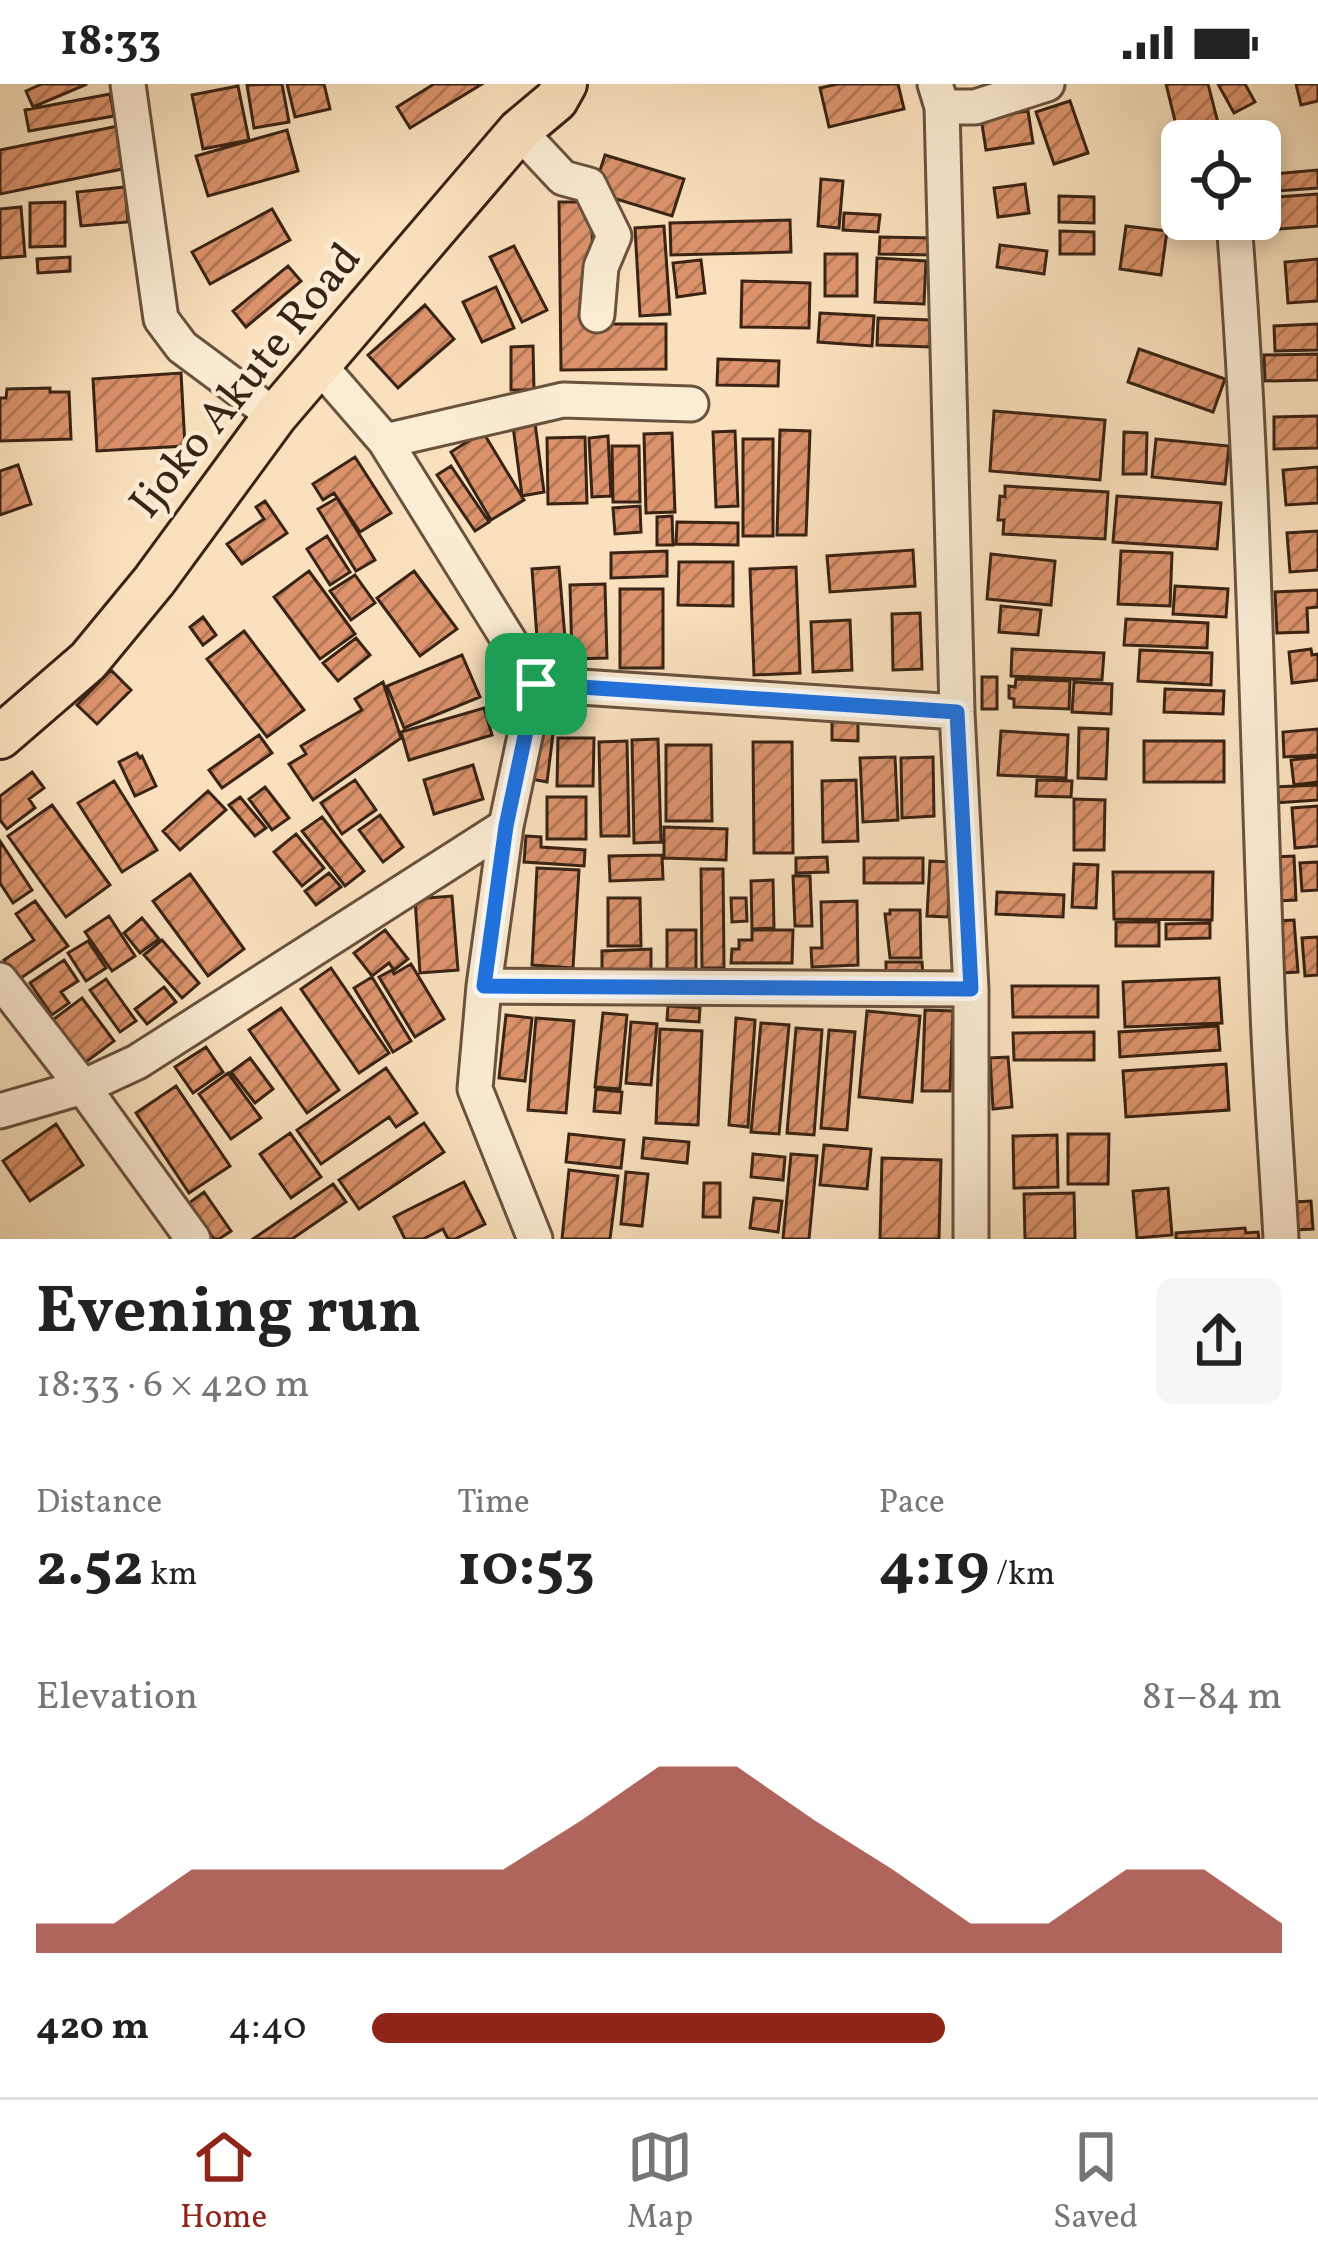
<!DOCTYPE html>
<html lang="en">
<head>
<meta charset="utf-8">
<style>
	:root { --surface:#fff; --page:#f6f6f6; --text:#222; --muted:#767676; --line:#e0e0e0; --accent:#8f2418 }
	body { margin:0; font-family:Vollkorn,serif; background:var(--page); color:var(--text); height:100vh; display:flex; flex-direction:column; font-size:45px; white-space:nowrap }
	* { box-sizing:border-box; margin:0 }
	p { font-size:39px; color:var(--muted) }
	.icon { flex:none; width:66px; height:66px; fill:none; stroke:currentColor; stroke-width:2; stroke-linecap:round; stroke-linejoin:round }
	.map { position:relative; height:1155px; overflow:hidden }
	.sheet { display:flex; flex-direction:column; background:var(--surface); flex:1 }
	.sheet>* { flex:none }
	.controls { position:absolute; left:1161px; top:36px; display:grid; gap:24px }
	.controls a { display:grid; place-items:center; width:120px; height:120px; border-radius:18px; background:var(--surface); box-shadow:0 6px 18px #0003; font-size:60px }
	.pin { position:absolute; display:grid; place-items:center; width:102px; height:102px; color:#fff; margin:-51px; border-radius:24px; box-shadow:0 6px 18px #0006 }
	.round { display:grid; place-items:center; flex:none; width:126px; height:126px; border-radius:18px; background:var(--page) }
	.overview { display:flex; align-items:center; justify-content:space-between; height:204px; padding:0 36px }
	h1 { font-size:66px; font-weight:700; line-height:90px }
	.stats { display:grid; grid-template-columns:repeat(3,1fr); gap:18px; height:204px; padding:12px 36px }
	.stats div { display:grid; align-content:center }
	.stats b { font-size:60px; font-weight:700 }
	.stats small { font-size:33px; font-weight:400 }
	.stats p { font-size:33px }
	.chart { height:336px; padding:24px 36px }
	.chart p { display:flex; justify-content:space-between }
	.chart svg { width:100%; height:216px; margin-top:12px; fill:var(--accent); opacity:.7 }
	ul { padding:0 36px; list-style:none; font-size:39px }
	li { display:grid; grid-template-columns:192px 144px 1fr; align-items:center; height:90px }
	li i { height:30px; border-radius:15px; background:var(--accent) }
	.status { display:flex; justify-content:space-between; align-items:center; height:84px; padding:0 60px; background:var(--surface); direction:ltr }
	.status svg { height:33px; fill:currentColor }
	.menu { display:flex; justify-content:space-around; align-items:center; height:168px; border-top:3px solid var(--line); background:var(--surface); font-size:33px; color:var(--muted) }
	.menu a { display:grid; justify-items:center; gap:6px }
	.menu .selected { color:var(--accent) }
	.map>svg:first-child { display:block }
</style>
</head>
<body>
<div class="status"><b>18:33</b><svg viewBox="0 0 49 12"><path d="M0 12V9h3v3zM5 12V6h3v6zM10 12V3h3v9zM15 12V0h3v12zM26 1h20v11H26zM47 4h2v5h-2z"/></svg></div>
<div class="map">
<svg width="1318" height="1155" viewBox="0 0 1318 1155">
	<defs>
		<pattern id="building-hatch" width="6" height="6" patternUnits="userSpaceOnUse" patternTransform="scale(3)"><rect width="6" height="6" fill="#dc936c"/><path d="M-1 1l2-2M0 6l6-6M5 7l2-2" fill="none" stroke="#b37858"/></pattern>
	</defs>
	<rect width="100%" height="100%" fill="#f9e1bd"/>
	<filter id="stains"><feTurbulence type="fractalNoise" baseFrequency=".00167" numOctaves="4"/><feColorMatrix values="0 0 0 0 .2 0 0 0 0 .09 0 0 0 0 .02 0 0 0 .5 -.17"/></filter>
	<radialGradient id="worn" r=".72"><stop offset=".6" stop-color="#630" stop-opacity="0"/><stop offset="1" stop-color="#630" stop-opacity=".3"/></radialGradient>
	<path fill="url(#building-hatch)" stroke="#392314" stroke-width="3" d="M42,0H87L33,23L26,7Z
		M282,0L289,38L254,44L247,1Z
		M287,0H324L330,25L295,33Z
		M434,0H482L410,44L397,23Z
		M838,0H898L904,25L829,43L820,4Z
		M1166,0H1208L1218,39L1178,49Z
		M1218,0H1245L1255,18L1234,29Z
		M1296,0H1318V17L1301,21Z
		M238,2L249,56L203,65L192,11Z
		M110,10L114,32L29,47L25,26Z
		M1070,17L1088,69L1054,80L1036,28Z
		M1028,27L1033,59L986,66L981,34Z
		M118,42L127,84L0,110V66Z
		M287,46L298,87L208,112L196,72Z
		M605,71L684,95L672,132L593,108Z
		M1318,86V104L1264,108L1263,91Z
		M821,95L843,97L839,144L818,142Z
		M1168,96H1182V133L1168,134Z
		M1025,100L1029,129L998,133L994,104Z
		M125,103L128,138L81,142L77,108Z
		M1318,110V142L1267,146L1264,114Z
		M1059,112L1094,113V139L1059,138Z
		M65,118V162L30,163V119Z
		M559,118H592L593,240H666V285L561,286Z
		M21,123L25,172L0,174V125Z
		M272,125L290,156L210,200L192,168Z
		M844,129L880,131L878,148L843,146Z
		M790,136L791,168L671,171L670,139Z
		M664,142L670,230L640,232L635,144Z
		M1126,142L1167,147L1161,191L1120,185Z
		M1060,147L1094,148V170H1060Z
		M880,153L934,154V171L879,170Z
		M1000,161L1047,167L1044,190L997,183Z
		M514,162L547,226L522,238L490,173Z
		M825,170H857V212H825Z
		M70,173V187L38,189L37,175Z
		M877,174L926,177L924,220L875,218Z
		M1318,175V217L1288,219L1285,178Z
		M701,176L705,209L677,213L673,179Z
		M288,182L301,197L246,243L233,227Z
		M742,197L810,199L809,244L741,243Z
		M496,203L514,244L482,258L463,218Z
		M425,221L454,255L398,304L368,271Z
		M820,229L874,232L872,262L818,258Z
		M878,234L931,236L930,263L877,261Z
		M1318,240V266L1275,267L1274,242Z
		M533,262L534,306H511V263Z
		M1139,265L1225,295L1213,328L1128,298Z
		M1318,270V296L1265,297L1264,271Z
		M718,275L779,277L778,302L717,301Z
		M181,289L185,362L97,367L93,295Z
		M50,304V308H69L71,355L0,357V314H6L7,305Z
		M994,327L1105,336L1100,396L990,387Z
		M1318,332V364L1274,365V333Z
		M535,339L544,408L522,412L513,342Z
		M780,346L810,347L806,451H777Z
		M735,347L738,422L716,423L713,348Z
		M483,348L524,416L491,436L451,368Z
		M1124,348L1147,349L1146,390H1123Z
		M672,349L675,428L646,429L644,350Z
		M608,352L611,412L592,413L589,354Z
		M585,353L587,419L548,420L547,354Z
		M743,355H773V452H743Z
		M1156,355L1229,362L1225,400L1152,393Z
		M612,362H639L640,418H613Z
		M355,373L391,429L360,448L334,409L323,416L313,400Z
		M18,381L31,420L0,431V387Z
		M451,382L489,438L475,447L437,391Z
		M1318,383V419L1286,421L1283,386Z
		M1005,402L1108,408L1105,455L1003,450L1004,436H998L1000,412L1005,413Z
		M1117,412L1221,419L1217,465L1113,458Z
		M337,414L375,476L356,487L318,425Z
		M265,417L287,449L242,480L227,460L264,435L256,423Z
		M640,422L641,448L615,450L613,424Z
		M672,432L673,461H657V433Z
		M677,438L738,439V461L676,460Z
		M1318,447V486L1290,488L1287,449Z
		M327,452L350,488L330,501L307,465Z
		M913,466L915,502L830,508L827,472Z
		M667,467V492L611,494V469Z
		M1121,467L1172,469L1170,522L1118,520Z
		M991,470L1055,477L1051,521L987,515Z
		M679,478H733V522L678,521Z
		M559,483L567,578L539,581L532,485Z
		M796,483L800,589L754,591L750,485Z
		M309,487L355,550L320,575L274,513Z
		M414,487L457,545L420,572L377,514Z
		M355,491L375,519L351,536L330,507Z
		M605,500L607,574L572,575L570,501Z
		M1175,502L1228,505L1226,533L1173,530Z
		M620,505H663V584H620Z
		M1318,506V523L1307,524L1308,548L1277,549L1275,508Z
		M1001,522L1041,526L1038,551L999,548Z
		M920,529L922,585L893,586L892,530Z
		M203,533L216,551L203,561L190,543Z
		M1126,535L1208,539L1207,564L1124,561Z
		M850,536L852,586L813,588L811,538Z
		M244,547L304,626L267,653L207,575Z
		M356,554L370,571L338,597L323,579Z
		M1012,565L1104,569L1102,596L1011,592Z
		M1311,565L1312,571L1318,570V596L1292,599L1289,568Z
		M1140,566L1212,569L1211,601L1138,597Z
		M462,571L480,613L404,644L387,602Z
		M111,586L131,606L97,640L77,621Z
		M982,593H997V625H982Z
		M1016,595L1070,597L1069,625L1014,623V615L1009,614V602L1015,603Z
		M383,598L401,654L313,716L289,680L306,670L301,662L362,626L355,615Z
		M1074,598L1112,600L1111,630L1072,628Z
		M1165,605L1224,607L1223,630L1164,628Z
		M484,624L492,651L409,676L401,648Z
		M832,635H858V657L832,656Z
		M1079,644L1108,645L1106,695L1078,694Z
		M1318,645V671L1284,673L1283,648Z
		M1001,647L1068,651L1066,694L998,691Z
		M538,648L553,650L547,698L531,695Z
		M259,651L272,669L222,704L209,686Z
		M558,654H594L593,702H557Z
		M658,655L661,758L634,759L632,656Z
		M627,657L629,752H601L599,658Z
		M1144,657H1224V698H1144Z
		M753,658H792L793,769H754Z
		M666,661H711L712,737H666Z
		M137,669L140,674L142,672L156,702L135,712L119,678Z
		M895,673L898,736L863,738L860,674Z
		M933,673L934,732L902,734L901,674Z
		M1318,673V698L1294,701L1291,676Z
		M473,681L483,715L434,730L424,696Z
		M32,688L44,704L29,715L35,724L7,745L0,736V712Z
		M355,696L376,726L342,750L321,719Z
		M856,696L858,757L823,758L822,697Z
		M1037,696L1072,697L1071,713L1036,712Z
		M114,697L157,766L122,788L78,719Z
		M1318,701V716L1275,719L1274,703Z
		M265,703L289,734L272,746L249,715Z
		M208,707L226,726L180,766L163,747Z
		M240,713L266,744L255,752L229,721Z
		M547,713H586V755H547Z
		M1074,715L1105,716L1104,766H1074Z
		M52,721L110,801L66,833L8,752Z
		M1318,722V762L1295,764L1292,724Z
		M380,731L403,763L383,778L359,746Z
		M322,733L364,787L345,802L302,747Z
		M664,743L727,745L726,776L664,774Z
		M296,750L324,784L302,802L274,768Z
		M526,752L541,753V763L585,766L584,782L524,778Z
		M0,757L32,806L13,819L0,799Z
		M662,771L663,795L610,797L609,772Z
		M1294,772L1296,816L1277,817L1274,773Z
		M827,773L828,788L796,789V774Z
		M864,774H923V799H864Z
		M930,777L950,778L948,833L927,832Z
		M1318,778V806L1302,807L1300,779Z
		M1074,780L1098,781L1096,824L1072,823Z
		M537,784L579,786L573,884L532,881Z
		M701,785H723L724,884H702Z
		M1113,788H1213L1212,836L1114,835Z
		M329,789L341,803L316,821L305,807Z
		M190,790L244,865L208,892L153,817Z
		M793,792H810L812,842H795Z
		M773,796L774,844L752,845L751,797Z
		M997,808L1064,811L1063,833L996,830Z
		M452,812L458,886L420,889L415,815Z
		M608,814H640L641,862H608Z
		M731,814H746L747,837L732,838Z
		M35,817L68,862L18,896L4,876L34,856L16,830Z
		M857,817L858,881L812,883L811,864H822L821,818Z
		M890,826H920L921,874H890L885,830H890Z
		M109,832L135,872L112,887L85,848Z
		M142,834L159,855L140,869L124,849Z
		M1294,836L1298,888L1280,889L1276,837Z
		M1116,838H1159V862H1116Z
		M1210,839V854L1166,855V840Z
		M385,846L408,875L394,886L389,879L372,892L354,869Z
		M667,846H696V885H667Z
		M752,846H793L792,879H731L732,865H739V856H752Z
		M1318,853V891L1305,892L1302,854Z
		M162,856L199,899L182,914L144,871Z
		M88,857L106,884L86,897L68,869Z
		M651,865V886L602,888V867Z
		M64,876L78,897L61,908L69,919L52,931L30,899Z
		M886,878H922L923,893H886Z
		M411,880L444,935L415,953L379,893L392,886L394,890Z
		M331,884L389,969L359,989L301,905Z
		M372,893L411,957L393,968L354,904Z
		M1219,894L1222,939L1125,943L1123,898Z
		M106,895L136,937L120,948L90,906Z
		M1012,902H1098V933H1013Z
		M164,903L176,918L147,940L135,925Z
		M82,914L114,957L82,981L50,938Z
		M668,922L700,924L699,938L667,936Z
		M281,924L339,1006L307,1029L249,946Z
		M925,926L953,927L950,1007H922Z
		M867,927L920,932L912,1018L859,1013Z
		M603,929L627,931L620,1005L595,1003Z
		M506,931L532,934L525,997L499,994Z
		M536,934L574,937L566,1029L528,1026Z
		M736,934L755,936L748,1043L729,1041Z
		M631,938L657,940L651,1001L626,999Z
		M761,939L789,941L779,1050L751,1048Z
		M1218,942L1220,966L1120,973L1119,948Z
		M796,944L822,946L814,1051L787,1049Z
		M660,945L702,947L698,1041L656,1039Z
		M829,946L855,948L847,1046L821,1044Z
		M1094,948V976H1014L1013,949Z
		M206,963L223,988L193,1009L175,983Z
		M1008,973L1012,1023L993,1025L990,974Z
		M250,974L273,1005L255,1019L231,988Z
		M1226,980L1229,1026L1126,1033L1123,987Z
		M386,984L417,1029L396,1043L389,1033L321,1080L297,1046Z
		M228,989L261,1034L231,1055L199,1010Z
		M176,1002L230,1082L189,1109L136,1029Z
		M596,1005L622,1008L620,1029L594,1027Z
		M424,1039L444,1068L359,1125L339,1096Z
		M56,1040L83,1081L30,1117L3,1077Z
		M290,1049L321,1093L291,1114L260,1070Z
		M569,1050L624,1056L621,1084L566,1078Z
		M1068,1050H1109L1108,1100H1068Z
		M1057,1051L1058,1103L1014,1104L1013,1052Z
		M644,1054L689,1058L687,1079L642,1074Z
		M824,1061L871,1065L867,1105L820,1101Z
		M753,1070L785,1073L783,1096L751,1093Z
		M791,1070L817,1072L809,1155H783Z
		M882,1074L941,1076L939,1155H880Z
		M569,1086L618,1092L610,1155H562Z
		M626,1088L648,1090L642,1142L621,1140Z
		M464,1098L485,1140L455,1155H448L443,1145L423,1155H405L394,1133Z
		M704,1099H720V1133H703Z
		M333,1100L346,1118L292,1155H253Z
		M1168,1104L1172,1151L1137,1154L1133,1107Z
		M204,1108L231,1147L219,1155H214L189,1119Z
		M1074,1109L1075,1155H1025L1024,1110Z
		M754,1114L782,1117L778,1148L750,1144Z
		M1311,1117L1313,1145L1295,1146L1293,1118Z
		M1245,1144L1246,1149L1258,1148L1259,1155H1176V1149Z"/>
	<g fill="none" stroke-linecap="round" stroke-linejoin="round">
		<defs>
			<path id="minor" d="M128,0L161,235L182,263L275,332
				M935,0L942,23L957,628L971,905V1155
				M942,23H975L1047,0
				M519,47L563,94L589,101L614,152L601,183L597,231
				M1234,138C1255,401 1257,665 1268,928C1271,1004 1277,1079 1281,1155
				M320,282L385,357L536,600L506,742L484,902L475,1005L535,1155
				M385,357L563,316L691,320
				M536,600L957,628
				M0,896L83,1003L193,1155
				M484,902L971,905
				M0,1027L83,1003L137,978L506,742"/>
			<path id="major" d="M0,653L88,577L154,497L275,332L519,47L556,16L565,0"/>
		</defs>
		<use href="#minor" stroke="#69523e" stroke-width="39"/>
		<use href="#major" stroke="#392314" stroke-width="48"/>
		<use href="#minor" stroke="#fbecd4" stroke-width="33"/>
		<use href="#major" stroke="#f9e1bd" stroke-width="42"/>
	</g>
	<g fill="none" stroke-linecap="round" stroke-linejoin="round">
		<defs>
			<path id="route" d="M536,600L957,628L971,905L484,902L506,742Z"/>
		</defs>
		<use href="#route" stroke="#fff" stroke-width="24"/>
		<use href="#route" stroke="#1a73e8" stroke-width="15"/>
	</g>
	<g text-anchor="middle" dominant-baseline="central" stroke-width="9" stroke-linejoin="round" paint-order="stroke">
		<g font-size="45" fill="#392314" stroke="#fbecd4">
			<text transform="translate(247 298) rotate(-51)">Ijoko Akute Road</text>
		</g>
	</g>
	<rect width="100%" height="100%" filter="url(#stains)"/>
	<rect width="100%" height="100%" fill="url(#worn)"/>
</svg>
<div class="controls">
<a><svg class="icon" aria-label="locate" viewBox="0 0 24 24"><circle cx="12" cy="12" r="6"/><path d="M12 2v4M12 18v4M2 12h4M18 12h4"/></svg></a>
</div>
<div class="pin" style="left:536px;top:600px;background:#1e9e55"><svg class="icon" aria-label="arrive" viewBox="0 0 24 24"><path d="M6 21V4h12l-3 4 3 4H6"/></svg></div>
</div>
<section class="sheet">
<div class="overview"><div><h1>Evening run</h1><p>18:33 · 6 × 420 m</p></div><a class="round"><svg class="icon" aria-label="share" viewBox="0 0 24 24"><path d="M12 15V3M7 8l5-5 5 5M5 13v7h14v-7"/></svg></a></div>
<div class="stats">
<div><p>Distance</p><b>2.52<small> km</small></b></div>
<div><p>Time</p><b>10:53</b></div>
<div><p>Pace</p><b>4:19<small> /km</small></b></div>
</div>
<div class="chart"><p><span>Elevation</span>81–84 m</p>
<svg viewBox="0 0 160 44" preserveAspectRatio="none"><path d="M0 44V38L10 38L20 27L30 27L40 27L50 27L60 27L70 17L80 6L90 6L100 17L110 27L120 38L130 38L140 27L150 27L160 38V44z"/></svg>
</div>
<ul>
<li><b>420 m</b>4:40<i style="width:63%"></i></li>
</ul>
</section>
<nav class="menu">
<a class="selected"><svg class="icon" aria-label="home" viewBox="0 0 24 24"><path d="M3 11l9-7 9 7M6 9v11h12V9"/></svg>Home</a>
<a><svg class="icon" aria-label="map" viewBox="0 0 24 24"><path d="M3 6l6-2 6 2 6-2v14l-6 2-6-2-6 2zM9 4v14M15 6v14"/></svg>Map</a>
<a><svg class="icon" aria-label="saved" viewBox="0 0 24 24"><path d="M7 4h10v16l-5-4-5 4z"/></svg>Saved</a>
</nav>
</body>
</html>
